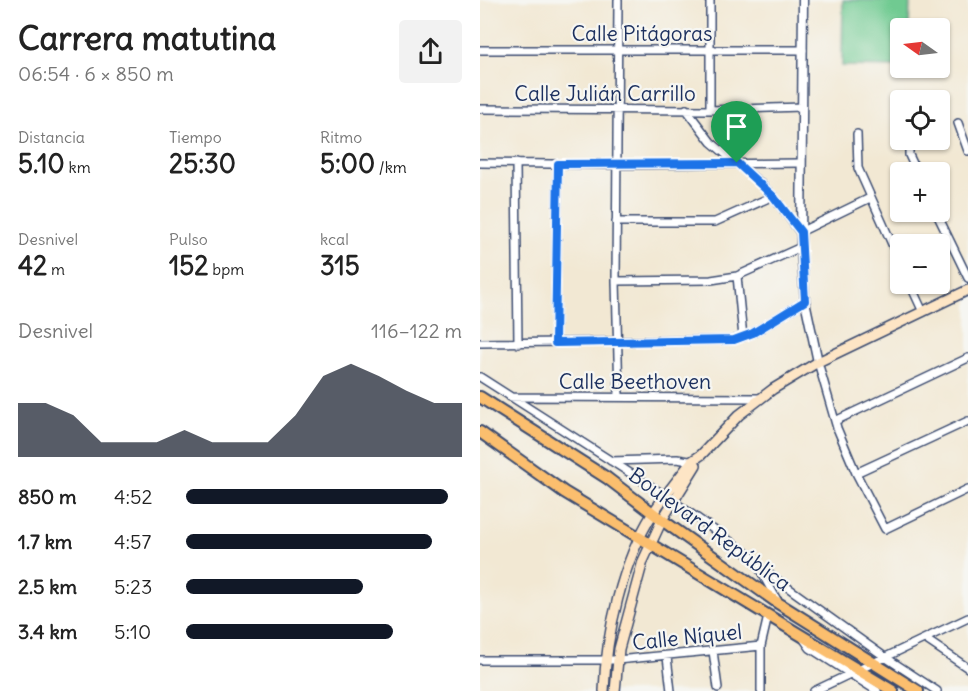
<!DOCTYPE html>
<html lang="es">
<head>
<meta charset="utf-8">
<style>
	:root { --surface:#fff; --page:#f2f2f2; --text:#222; --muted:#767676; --accent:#111827 }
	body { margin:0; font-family:Delius,sans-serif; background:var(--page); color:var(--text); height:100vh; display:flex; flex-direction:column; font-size:22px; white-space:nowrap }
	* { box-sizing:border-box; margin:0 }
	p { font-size:20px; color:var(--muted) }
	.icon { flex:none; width:33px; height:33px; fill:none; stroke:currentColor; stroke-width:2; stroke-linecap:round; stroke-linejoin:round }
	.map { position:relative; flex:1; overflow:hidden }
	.sheet { display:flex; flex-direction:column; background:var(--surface); width:480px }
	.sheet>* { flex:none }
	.needle { width:39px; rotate:284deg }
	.fabs { position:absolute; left:410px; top:18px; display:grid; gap:12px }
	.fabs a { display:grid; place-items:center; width:60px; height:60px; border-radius:6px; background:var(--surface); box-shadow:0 2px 4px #0004; font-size:30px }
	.pin { position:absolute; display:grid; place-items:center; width:51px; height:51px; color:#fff; margin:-62px -26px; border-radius:50% 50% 50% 0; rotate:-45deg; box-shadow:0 0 6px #0007 }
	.pin .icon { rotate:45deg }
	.round { display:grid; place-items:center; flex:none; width:63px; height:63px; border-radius:6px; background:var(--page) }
	.summary { display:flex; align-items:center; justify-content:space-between; height:102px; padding:0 18px }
	h1 { font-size:33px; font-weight:800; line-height:45px }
	.metrics { display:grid; grid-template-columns:repeat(3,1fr); gap:9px; height:102px; padding:6px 18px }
	.metrics div { display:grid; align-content:center }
	.metrics b { font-size:26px; font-weight:800 }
	.metrics small { font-size:16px; font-weight:400 }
	.metrics p { font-size:16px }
	.chart { height:168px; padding:12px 18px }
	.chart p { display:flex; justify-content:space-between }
	.chart svg { width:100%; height:108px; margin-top:6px; fill:var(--accent); opacity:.7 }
	ul { padding:0 18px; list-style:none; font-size:20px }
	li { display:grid; grid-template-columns:96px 72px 1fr; align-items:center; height:45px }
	li i { height:15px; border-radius:8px; background:var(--accent) }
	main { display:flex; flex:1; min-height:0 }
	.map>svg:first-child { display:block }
</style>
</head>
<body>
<main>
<section class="sheet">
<div class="summary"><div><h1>Carrera matutina</h1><p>06:54 · 6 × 850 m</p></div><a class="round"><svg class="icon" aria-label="share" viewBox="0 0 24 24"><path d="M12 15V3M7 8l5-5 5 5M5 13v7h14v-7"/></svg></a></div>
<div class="metrics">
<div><p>Distancia</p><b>5.10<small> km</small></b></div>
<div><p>Tiempo</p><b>25:30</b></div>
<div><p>Ritmo</p><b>5:00<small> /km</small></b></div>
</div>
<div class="metrics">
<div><p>Desnivel</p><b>42<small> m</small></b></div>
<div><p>Pulso</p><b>152<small> bpm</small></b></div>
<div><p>kcal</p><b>315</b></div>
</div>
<div class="chart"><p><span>Desnivel</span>116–122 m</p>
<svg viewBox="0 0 160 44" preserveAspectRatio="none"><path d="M0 44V22L10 22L20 27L30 38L40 38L50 38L60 33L70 38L80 38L90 38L100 27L110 11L120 6L130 11L140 17L150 22L160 22V44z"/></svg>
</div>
<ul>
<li><b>850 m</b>4:52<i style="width:95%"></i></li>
<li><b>1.7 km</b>4:57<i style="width:89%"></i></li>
<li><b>2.5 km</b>5:23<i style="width:64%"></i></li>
<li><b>3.4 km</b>5:10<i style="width:75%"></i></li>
</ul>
</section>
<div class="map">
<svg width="488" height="691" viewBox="0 0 488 691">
	<rect width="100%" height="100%" fill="#f6f6f2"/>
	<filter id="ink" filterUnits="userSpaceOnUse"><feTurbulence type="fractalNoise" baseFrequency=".0167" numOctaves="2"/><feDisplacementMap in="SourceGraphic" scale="12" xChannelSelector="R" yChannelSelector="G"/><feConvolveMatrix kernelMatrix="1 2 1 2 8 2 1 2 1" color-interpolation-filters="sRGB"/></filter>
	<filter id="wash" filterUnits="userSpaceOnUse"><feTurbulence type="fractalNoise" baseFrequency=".008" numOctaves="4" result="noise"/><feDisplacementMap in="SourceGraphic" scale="24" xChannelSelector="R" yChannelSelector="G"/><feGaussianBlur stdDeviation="1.35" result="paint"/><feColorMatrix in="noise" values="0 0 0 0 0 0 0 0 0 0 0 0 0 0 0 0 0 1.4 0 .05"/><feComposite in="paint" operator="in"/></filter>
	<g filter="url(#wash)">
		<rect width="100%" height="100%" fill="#f2e8d3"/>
		<path fill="#70ca91" stroke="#467c78" stroke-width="1.5" d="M363,0H430L429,28H420V67L362,66Z"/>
	</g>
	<g filter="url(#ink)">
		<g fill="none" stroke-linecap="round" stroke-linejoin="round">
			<defs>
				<path id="minor" d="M138,0L136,281L139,396
					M230,0V110
					M0,50H323
					M0,109L230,110L322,107
					M206,109L231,142L278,181L293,196L320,232L390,198
					M478,123L488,151
					M377,134L378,168L420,262
					M429,140V155L437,172
					M0,163L136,165L321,163
					M36,163L38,344
					M456,212L488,278
					M136,222H235L293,196
					M257,276L263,337
					M136,281L231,280L257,276L321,247
					M430,284L443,312
					M0,343L253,340L273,333L325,301
					M75,343L78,164
					M338,362L357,428L376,473L405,529L488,489
					M0,377L186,496L257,546L272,557L278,566L297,600
					M30,397L279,398
					M355,421L488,358
					M131,461L197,459L215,462
					M376,473L488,421
					M282,569L405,657L457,691
					M323,638L330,648L397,691
					M445,639L488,668
					M233,651L238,688
					M187,657L191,691
					M0,660H137L281,646
					M281,691V646L288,616
					M334,691L488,618"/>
				<path id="tertiary" d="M323,0L321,247L325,301L338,362"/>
				<path id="secondary" d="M124,691C126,634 142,562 173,513C185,495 199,478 212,461L221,455L259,415L293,389L338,362L488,290
					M135,691L139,649L163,561L182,520L216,465"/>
				<path id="primary" d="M0,397L127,478L182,520L298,603L438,691
					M0,432L84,492L413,691"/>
			</defs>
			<use href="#minor" stroke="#3b4b70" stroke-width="10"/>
			<use href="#tertiary" stroke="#3b4b70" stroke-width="11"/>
			<use href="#secondary" stroke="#3b4b70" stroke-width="12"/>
			<use href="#primary" stroke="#3b4b70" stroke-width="14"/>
			<use href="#minor" stroke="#fff" stroke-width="7"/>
			<use href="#tertiary" stroke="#fff" stroke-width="8"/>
			<use href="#secondary" stroke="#fde5c5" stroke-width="9"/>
			<use href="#primary" stroke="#fbbe6e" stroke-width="10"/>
		</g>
	</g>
	<g fill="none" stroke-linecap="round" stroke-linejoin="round" filter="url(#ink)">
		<defs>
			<path id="route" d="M257,163L293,196L321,232L325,301L273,333L254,340L75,343L78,164Z"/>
		</defs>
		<use href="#route" stroke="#fff" stroke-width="12"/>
		<use href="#route" stroke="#1a73e8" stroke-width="8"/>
	</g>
	<g text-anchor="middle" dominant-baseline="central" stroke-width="4.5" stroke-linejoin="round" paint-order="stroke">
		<g font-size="21" fill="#1b2f5e" stroke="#f6f6f2">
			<text x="162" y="33">Calle Pitágoras</text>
			<text x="125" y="93">Calle Julián Carrillo</text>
			<text x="155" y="381">Calle Beethoven</text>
			<text transform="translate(230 529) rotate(36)">Boulevard República</text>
			<text transform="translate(207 637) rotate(-6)">Calle Níquel</text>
		</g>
	</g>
</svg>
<div class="fabs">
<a><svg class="needle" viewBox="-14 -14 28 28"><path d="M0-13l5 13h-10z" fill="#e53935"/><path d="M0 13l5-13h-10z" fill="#767676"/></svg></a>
<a><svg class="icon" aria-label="locate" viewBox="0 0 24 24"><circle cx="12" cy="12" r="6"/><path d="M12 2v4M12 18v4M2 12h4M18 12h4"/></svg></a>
<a>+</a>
<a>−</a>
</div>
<div class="pin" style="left:257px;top:163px;background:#1e9e55"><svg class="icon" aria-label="arrive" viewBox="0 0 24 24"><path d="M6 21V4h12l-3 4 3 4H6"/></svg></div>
</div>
</main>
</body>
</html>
